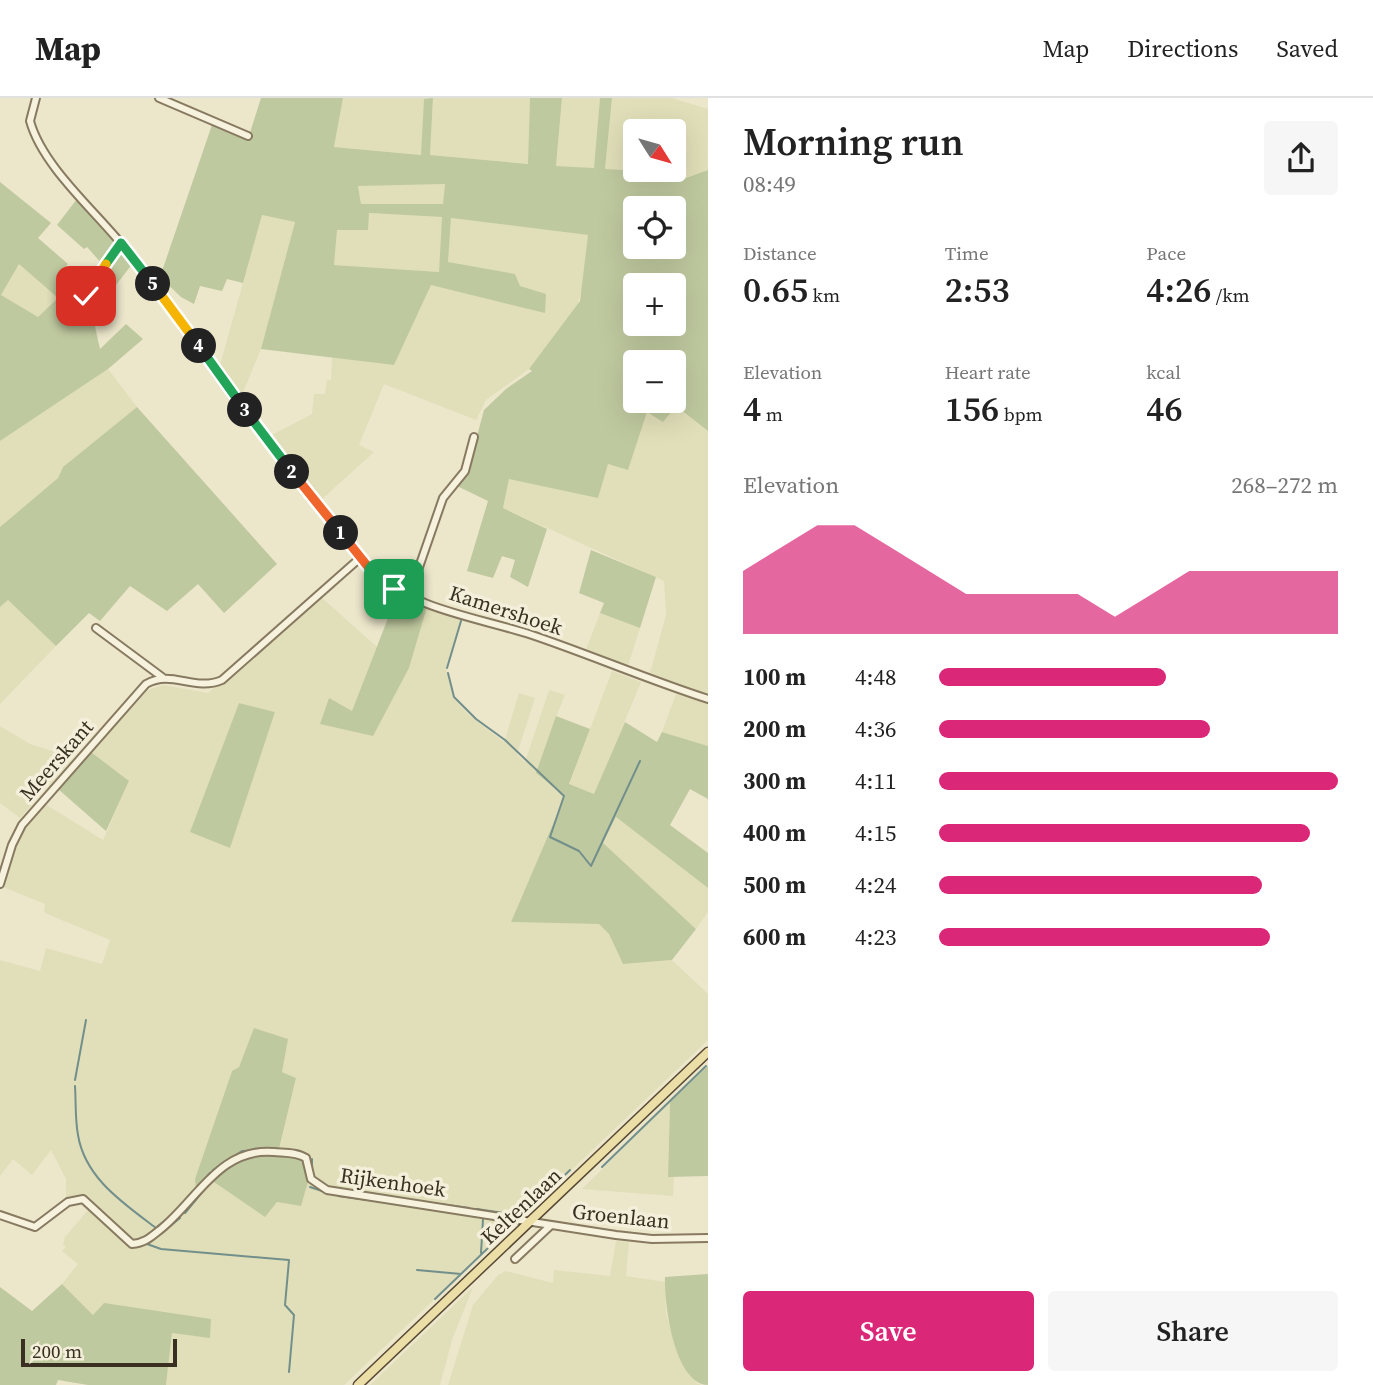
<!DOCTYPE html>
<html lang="en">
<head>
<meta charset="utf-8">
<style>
	:root { --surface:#fff; --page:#f6f6f6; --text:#222; --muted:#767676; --line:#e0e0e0; --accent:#db2777 }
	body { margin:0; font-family:"Source Serif 4",serif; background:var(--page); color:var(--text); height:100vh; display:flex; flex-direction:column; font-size:26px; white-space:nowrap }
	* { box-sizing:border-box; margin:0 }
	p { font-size:23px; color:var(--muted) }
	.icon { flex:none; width:38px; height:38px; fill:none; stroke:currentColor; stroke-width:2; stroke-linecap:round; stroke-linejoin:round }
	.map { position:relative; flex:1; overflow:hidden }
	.details { display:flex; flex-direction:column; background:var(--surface); width:665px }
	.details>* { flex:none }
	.needle { width:46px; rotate:127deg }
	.tools { position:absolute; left:623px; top:21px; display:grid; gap:14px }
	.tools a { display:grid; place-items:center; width:63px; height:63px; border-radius:7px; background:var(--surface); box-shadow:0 7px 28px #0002; font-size:35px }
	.scale { position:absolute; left:21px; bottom:18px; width:156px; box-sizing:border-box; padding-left:7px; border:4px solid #393022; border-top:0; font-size:19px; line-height:24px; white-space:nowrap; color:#393022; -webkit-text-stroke:5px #f4efda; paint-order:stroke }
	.pin { position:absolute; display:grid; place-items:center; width:60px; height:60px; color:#fff; margin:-30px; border-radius:14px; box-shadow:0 4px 10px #0006 }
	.km { position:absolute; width:35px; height:35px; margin:-18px; border-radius:50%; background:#222; color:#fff; font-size:19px; line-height:35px; text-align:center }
	.round { display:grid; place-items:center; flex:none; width:74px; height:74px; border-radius:7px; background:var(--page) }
	.headline { display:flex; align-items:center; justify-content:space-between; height:119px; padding:0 35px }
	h1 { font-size:38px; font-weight:600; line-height:52px }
	.stats { display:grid; grid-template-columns:repeat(3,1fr); gap:10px; height:119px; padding:7px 35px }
	.stats div { display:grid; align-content:center }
	.stats b { font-size:35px; font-weight:600 }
	.stats small { font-size:19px; font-weight:400 }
	.stats p { font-size:19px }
	.chart { height:196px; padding:14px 35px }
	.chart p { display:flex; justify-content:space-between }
	.chart svg { width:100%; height:126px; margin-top:7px; fill:var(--accent); opacity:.7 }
	.action { display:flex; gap:14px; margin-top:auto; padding:14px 35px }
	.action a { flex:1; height:80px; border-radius:7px; background:var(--accent); color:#fff; font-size:28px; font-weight:600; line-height:80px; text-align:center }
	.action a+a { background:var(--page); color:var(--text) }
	ul { padding:0 35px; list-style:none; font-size:23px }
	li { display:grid; grid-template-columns:112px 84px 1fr; align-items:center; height:52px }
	li i { height:18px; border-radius:9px; background:var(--accent) }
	header { display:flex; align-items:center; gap:42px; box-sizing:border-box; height:98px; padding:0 35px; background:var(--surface); border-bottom:2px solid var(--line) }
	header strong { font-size:33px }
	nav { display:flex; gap:38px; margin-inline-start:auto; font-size:24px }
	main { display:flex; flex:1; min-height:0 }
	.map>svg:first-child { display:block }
</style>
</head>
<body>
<header>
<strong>Map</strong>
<nav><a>Map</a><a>Directions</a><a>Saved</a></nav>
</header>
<main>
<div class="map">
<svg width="708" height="1287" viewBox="0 0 708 1287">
	<rect width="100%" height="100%" fill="#ece6cb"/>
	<path fill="#e1dfb9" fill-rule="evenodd" d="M343,0H530L529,66L430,57L433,1H424L422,57L334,49Z
		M562,0H600L595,71L556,68Z
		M612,0H672L708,11V72L686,80L645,73L605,71ZM635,33H674V72H635Z
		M445,86L444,106H361L358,87Z
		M369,115L443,119L439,174L334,167L336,132Z
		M262,117L295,124L261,251L241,299L220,267Z
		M451,120L588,137L584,182L577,209L529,271L486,302L476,322L384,286L359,347L374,354L321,402L270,338L312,316L314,296H325L327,282H331L332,259L394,267L431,187L519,188L514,176L447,164Z
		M19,165L59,200L38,219L0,197Z
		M108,271L137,309L63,369L58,380L0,429V343Z
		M676,308L708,333V596L650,575L666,517L664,483L503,410L509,381L608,366L628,371L647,314Z
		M321,499L377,549L352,614L373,637L409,570L427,509L461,521L446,570L453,600L469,617L504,644L519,595L535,600L517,656L525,664L549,592L565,597L555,621L565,698L511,824L599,826L609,836L623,866L672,862L708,896V942L523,1118L325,1089L315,1081L310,1058L303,1054L279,1051L296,980L282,974L255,931L239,969L232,973L195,1081L196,1093L172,1118L144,1141L135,1142L81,1097L66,1101V1081L51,1052L32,1077L13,1061L0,1078V862L40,873L46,850L102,866L110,842L47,816L44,813L45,806L3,789L8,768L26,729L45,706L103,742L129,683L91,654L148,592L163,587L208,595ZM239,605L275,614L229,749L191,734Z
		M8,502L56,548L0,606V509Z
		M600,515L640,530L628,568L586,552Z
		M612,573L641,584L594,697L569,687Z
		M676,596L708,606V648L662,634Z
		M0,628L30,646L74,660L20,720L0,705Z
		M616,719L708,790V814L696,831L603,746Z
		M670,1004L668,1078L674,1079L673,1098L582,1091Z
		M211,1082L277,1104L301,1108L308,1084L333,1097L517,1123L344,1287H166L172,1235L93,1217L62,1186L78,1166L62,1153L66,1149L63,1146L65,1139L89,1111L130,1149L136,1151L147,1146L187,1112Z
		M616,1143L629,1144L626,1178L665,1184L666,1215L676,1250L689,1277L698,1286L703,1287H448L473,1207L498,1177L506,1173L553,1185L554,1172L610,1178Z
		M473,1189L452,1242L440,1287H370Z"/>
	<path fill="#bfc99f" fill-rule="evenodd" d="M261,0H343L334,49L421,57L424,1L433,0L430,57L528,66L530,0H562L556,68L594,70L600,0H612L605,71L645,73L686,80L708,72V333L676,308L663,324L647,314L628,372L608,366L598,400L509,381L503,410L547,431L528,489L510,479L515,462L502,458L493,480L467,473L488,403L455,387L469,368L484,312L506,291L532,273L529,271L580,203L588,137L451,120L448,164L515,176L520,188L546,196L545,215L431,187L394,267L261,251L295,124L262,117L243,185L227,181L222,193L200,188L194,206L181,199L160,179L213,24L248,41ZM445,86L443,106H361L358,88ZM635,110H674V149H635ZM369,115L442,119L439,174L334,167L337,132H368ZM635,187H674V226H635ZM635,264H674V303H635Z
		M0,84L51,125L38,140L68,166L59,176L71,187L65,195L72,193L88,205L89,197L121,149L133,165L109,196L113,203L94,224L100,251L126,226L143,241L108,271L0,343ZM19,166L58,200L38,219L1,197Z
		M77,101L117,147L103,167L87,149L84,151L57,127Z
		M137,309L277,466L224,515L198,486L167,513L130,488L100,523L89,515L56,548L8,502L0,509V429L58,380L63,369Z
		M591,452L656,479L640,530L600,515L604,505L579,495Z
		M397,497L427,509L409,570L373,638L320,626L329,600L352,613Z
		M239,605L275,614L230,750L190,734Z
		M556,618L590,631L569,686L594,696L625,624L657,644L662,634L708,648V701L690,691L670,727L708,755V790L616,719L603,745L696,831L672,862L623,866L609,836L599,826L511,824L565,698L536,675Z
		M91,654L129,683L106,733L58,691Z
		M254,930L288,941L282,974L296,980L279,1051C239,1048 219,1061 196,1093L195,1081L232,973L239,969Z
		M708,968V1078L668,1079L670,1004Z
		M257,1056L292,1057L305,1062L308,1084L301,1108L277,1104L265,1119L211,1082L237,1062Z
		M708,1176V1287C674,1286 664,1205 665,1179Z
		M62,1186L93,1217L104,1205L211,1221L210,1240L172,1235L166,1287H88L58,1282L56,1287H0V1189L32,1213Z"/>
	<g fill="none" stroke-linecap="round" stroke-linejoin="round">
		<path stroke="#728f8b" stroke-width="2" d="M447,570L461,523
			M448,575L454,599L476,621L505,642L564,698L550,739L579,753L591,768L640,663
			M75,982L86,922
			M75,988C76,1004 75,1021 78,1037C85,1080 123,1105 156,1130L145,1140
			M602,1069L706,968
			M213,1072L242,1053L289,1052
			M312,1072V1061
			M310,1089L331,1096
			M196,1091L210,1075
			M338,1098L398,1106
			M425,1104L469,1110
			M477,1111L523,1118L570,1072
			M185,1115L208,1087
			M158,1128L167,1121
			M147,1146L161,1151L289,1162L285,1207L294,1217L289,1274
			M148,1146L180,1120
			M481,1155L483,1121
			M417,1172L461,1176
			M435,1201L515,1124"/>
		<defs>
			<path id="minor" d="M36,0L30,23C43,70 98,115 128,154C211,260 287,372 373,475C416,512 480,520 532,537C591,557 649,582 708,601
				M159,0L248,38
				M86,198L121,145
				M409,498L443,400L465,373L474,339
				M96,530L162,579
				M0,786L12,747L22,727L146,586C172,571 194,594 222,582L360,460
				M0,1117L35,1129L68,1104L83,1101L132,1146C145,1145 151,1139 161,1131C197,1102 220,1049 274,1054C284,1055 297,1054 306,1060L311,1081L327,1092L616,1137L652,1141L708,1140
				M515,1161L550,1128"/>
			<path id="major" d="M358,1287L708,954"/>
		</defs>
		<use href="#minor" stroke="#877a60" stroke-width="10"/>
		<use href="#major" stroke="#564834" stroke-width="11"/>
		<use href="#minor" stroke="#f7f2de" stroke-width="6"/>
		<use href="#major" stroke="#ebdea7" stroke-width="8"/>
	</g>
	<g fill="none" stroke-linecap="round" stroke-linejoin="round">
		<defs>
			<path id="split-1" d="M341,435L373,475L394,491"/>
			<path id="split-2" d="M292,374L341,435"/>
			<path id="split-3" d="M245,312L292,374"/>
			<path id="split-4" d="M199,248L245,312"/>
			<path id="split-5" d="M153,186L199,248"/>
			<path id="split-6" d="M106,166L121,145L153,186"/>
			<path id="split-7" d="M86,198L106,166"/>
		</defs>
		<use href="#split-1" stroke="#fff" stroke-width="14"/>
		<use href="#split-2" stroke="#fff" stroke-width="14"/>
		<use href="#split-3" stroke="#fff" stroke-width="14"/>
		<use href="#split-4" stroke="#fff" stroke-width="14"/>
		<use href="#split-5" stroke="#fff" stroke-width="14"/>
		<use href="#split-6" stroke="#fff" stroke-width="14"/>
		<use href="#split-7" stroke="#fff" stroke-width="14"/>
		<use href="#split-1" stroke="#f0652b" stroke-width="9"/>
		<use href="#split-2" stroke="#f0652b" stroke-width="9"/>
		<use href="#split-3" stroke="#22a559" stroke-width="9"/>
		<use href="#split-4" stroke="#22a559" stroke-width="9"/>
		<use href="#split-5" stroke="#f5b400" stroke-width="9"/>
		<use href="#split-6" stroke="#22a559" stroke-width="9"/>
		<use href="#split-7" stroke="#f5b400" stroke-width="9"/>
	</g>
	<g text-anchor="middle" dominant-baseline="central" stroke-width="7" stroke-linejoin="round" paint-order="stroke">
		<g font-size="21" fill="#393022" stroke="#f4efda">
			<text transform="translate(506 512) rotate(18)">Kamershoek</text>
			<text transform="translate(56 662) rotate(-49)">Meerskant</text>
			<text transform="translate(393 1084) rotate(8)">Rijkenhoek</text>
			<text transform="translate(521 1108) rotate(-43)">Keltenlaan</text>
			<text transform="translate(621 1118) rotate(6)">Groenlaan</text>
		</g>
	</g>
</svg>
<div class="tools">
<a><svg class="needle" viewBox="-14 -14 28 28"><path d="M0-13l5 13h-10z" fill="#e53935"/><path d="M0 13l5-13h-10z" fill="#767676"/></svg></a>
<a><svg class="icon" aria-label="locate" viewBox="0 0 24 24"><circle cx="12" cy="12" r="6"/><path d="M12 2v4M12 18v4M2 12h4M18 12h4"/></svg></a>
<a>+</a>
<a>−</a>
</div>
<div class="scale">200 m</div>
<div class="pin" style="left:394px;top:491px;background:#1e9e55"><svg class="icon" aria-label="arrive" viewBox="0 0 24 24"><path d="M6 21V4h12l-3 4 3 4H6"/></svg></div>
<div class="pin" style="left:86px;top:198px;background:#d93025"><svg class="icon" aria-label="check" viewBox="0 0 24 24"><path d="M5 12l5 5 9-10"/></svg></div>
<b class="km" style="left:341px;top:435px">1</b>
<b class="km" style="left:292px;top:374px">2</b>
<b class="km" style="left:245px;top:312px">3</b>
<b class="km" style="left:199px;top:248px">4</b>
<b class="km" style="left:153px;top:186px">5</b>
</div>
<section class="details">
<div class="headline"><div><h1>Morning run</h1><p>08:49</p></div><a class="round"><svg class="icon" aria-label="share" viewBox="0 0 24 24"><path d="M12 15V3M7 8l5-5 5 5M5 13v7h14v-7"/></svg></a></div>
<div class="stats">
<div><p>Distance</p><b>0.65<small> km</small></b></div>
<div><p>Time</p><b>2:53</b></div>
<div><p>Pace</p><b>4:26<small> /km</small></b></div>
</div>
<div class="stats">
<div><p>Elevation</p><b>4<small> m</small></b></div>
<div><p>Heart rate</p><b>156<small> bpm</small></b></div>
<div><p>kcal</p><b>46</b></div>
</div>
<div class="chart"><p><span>Elevation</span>268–272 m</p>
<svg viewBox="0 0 160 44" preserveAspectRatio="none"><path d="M0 44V22L10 14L20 6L30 6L40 14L50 22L60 30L70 30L80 30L90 30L100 38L110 30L120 22L130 22L140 22L150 22L160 22V44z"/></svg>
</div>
<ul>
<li><b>100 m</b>4:48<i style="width:57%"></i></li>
<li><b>200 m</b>4:36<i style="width:68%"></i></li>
<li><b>300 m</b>4:11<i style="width:100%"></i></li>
<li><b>400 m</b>4:15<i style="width:93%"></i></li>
<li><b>500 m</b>4:24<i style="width:81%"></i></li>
<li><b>600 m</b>4:23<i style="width:83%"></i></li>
</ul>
<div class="action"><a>Save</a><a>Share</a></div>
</section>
</main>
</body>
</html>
